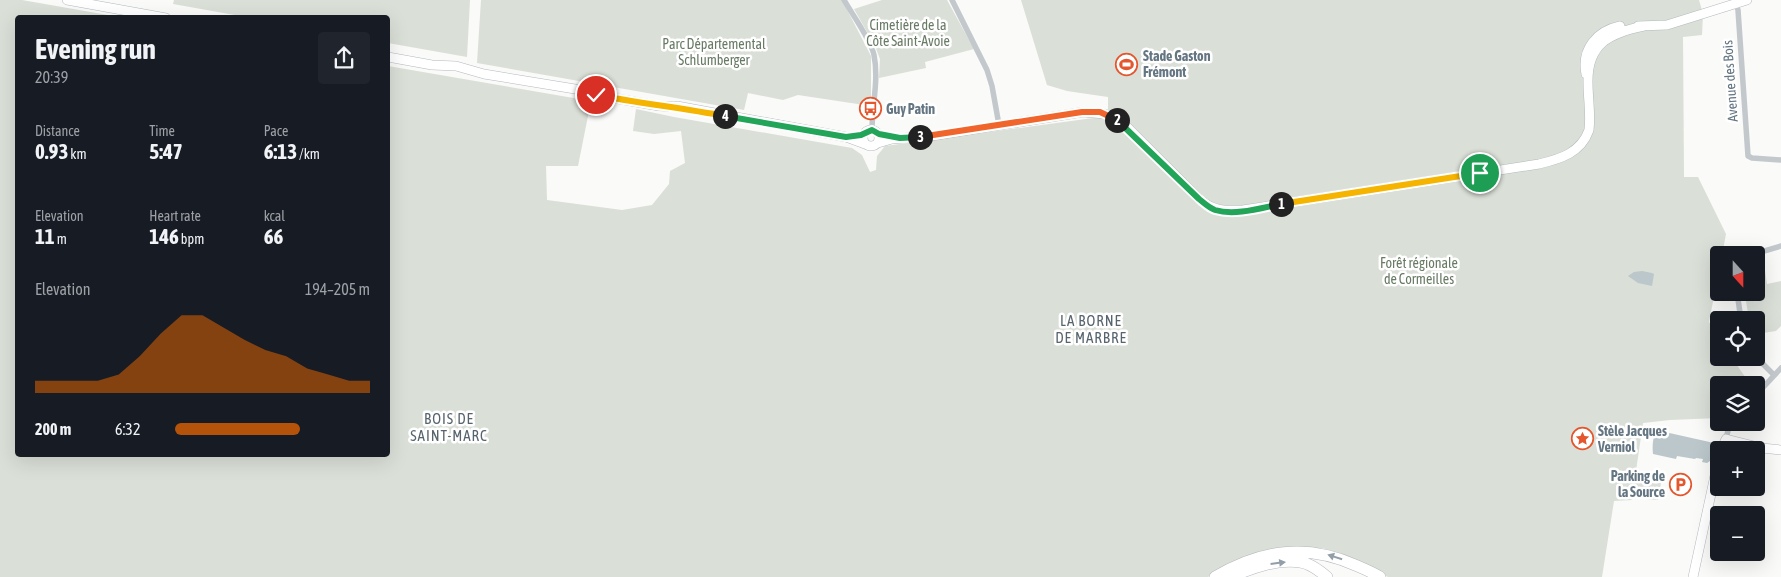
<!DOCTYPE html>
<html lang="en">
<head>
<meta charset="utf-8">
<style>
	:root { --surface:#171b24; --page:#20242c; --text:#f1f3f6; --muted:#9ea1a6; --accent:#b45309 }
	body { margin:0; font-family:"Asap Condensed",sans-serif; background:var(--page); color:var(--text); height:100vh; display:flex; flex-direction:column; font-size:19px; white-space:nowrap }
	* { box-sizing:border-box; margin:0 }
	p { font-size:16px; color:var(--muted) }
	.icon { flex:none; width:28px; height:28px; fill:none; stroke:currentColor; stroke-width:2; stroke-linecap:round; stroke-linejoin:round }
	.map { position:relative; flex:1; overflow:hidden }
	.side { position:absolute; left:15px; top:15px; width:375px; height:442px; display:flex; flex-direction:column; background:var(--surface); border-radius:5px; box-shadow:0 5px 20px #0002 }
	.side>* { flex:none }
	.needle { width:32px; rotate:159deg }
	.buttons { position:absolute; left:1710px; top:246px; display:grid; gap:10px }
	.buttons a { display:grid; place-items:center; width:55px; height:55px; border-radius:5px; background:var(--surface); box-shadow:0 5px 20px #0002; font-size:25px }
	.pin { position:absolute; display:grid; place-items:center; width:42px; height:42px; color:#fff; margin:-21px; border:2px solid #fff; border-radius:50%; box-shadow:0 1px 5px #0007 }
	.km { position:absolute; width:25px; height:25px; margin:-12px; border-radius:50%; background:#222; color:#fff; font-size:14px; line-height:25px; text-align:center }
	.round { display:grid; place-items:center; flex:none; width:52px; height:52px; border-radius:5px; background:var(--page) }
	.headline { display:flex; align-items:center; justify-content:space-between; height:85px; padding:0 20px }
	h1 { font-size:28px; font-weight:700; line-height:38px }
	.metrics { display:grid; grid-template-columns:repeat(3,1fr); gap:8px; height:85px; padding:5px 20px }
	.metrics div { display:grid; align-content:center }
	.metrics b { font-size:21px; font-weight:700 }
	.metrics small { font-size:14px; font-weight:400 }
	.metrics p { font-size:14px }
	.chart { height:140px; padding:10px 20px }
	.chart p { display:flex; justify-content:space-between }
	.chart svg { width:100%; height:90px; margin-top:5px; fill:var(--accent); opacity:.7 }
	ul { padding:0 20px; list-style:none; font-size:16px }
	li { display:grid; grid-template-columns:80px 60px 1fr; align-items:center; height:38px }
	li i { height:12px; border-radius:6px; background:var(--accent) }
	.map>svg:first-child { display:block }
</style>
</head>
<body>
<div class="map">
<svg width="1781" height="577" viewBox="0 0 1781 577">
	<rect width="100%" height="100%" fill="#fafaf8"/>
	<path fill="#dadfd7" d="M0,0H22L119,17L18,18V455H388V66L591,101L578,166H546L547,200L622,210L652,205L669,184L670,171L685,163L681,131L654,134L633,131L636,109L674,117L852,148L862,155L870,172L876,170L877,156L885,146L1108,116V97L1067,91L1047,85L1021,0H1699L1703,14L1702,35L1683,37L1684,177H1698L1726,234L1722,255H1719V271L1709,322L1719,337V358H1732L1750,384L1719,385V418L1670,420L1643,423L1632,498L1635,481L1661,483L1658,500L1633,498L1632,500L1614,501L1602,577H1388L1323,548L1270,551L1227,565L1208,577H0Z
		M174,0H470L467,57L388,43V18L246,17L173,4Z
		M481,0H842L871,56V106L798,95L783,100L748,93L744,110L477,63Z
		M882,0H947L974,49L925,62L926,68L879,78L880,59L875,46L854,9Z
		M1764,264L1767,284L1781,281V326L1776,331L1756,334V320H1749L1745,295H1741V293L1756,292V265Z"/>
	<path fill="#bbc7cb" d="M1642,271L1652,273L1654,274L1652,286L1638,283L1628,276L1634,272Z
		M1656,430L1714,443L1710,461L1707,463L1702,462L1703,459L1696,458L1695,459L1677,456L1676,459L1653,454C1652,445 1653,438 1656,430Z"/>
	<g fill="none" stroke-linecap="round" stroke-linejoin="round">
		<defs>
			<path id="secondary" d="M67,0L166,18
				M1638,26L1667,25L1747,0
				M388,57L432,65L456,66L484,74L575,89L596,95L659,106L681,107
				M1586,74C1581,49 1597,31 1620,26
				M677,106L846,137L865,144
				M863 138a8 8 0 1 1 16 0a8 8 0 1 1-16 0Z
				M878,143L892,139L931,136L1083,112L1105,114L1119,121L1127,127L1199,199C1213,211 1225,211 1243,210L1539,164C1560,159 1581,153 1589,130C1591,114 1588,99 1588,83C1587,44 1609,33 1644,26
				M1721,450L1726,439L1762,448L1781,450
				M1693,577L1719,457"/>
			<path id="highway" d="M1215,577C1261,550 1306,543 1355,565C1364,569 1372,572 1380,577
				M1232,577C1252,567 1278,559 1300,562C1309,563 1320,571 1327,577"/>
		</defs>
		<use href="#secondary" stroke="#b3babf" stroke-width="10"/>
		<use href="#highway" stroke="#b4b9bd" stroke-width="12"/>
		<path stroke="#c3c8cc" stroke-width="5.5" d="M844,0C852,14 871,40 874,55C879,80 872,105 872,130
			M952,0L987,70L992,86L999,125
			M1736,4L1738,10L1748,156L1752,158L1781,160
			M1751,255L1781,246
			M1737,292L1741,320
			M1756,354L1759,360L1774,375
			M1756,395L1781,368
			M1726,439L1730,422"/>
		<use href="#secondary" stroke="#fff" stroke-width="9"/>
		<use href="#highway" stroke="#fff" stroke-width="11"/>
	</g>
	<defs><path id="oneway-solid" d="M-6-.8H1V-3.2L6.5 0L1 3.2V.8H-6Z" transform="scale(1.25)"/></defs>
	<g fill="#939fa8">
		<use href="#oneway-solid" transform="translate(1335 557) rotate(-162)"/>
		<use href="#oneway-solid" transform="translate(1278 563) rotate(-7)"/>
	</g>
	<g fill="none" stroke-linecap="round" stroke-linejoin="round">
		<defs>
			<path id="split-1" d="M1281,204L1480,173"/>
			<path id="split-2" d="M1117,120L1199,199C1204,203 1209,208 1215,210C1235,216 1261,208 1281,204"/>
			<path id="split-3" d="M920,137L1082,112H1100L1117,120"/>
			<path id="split-4" d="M725,116L846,137L861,135L872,130L879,134L900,138L920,137"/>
			<path id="split-5" d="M596,95C639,103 682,108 725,116"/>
		</defs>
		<use href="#split-1" stroke="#fff" stroke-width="10"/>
		<use href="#split-2" stroke="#fff" stroke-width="10"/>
		<use href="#split-3" stroke="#fff" stroke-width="10"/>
		<use href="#split-4" stroke="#fff" stroke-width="10"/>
		<use href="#split-5" stroke="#fff" stroke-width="10"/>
		<use href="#split-1" stroke="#f5b400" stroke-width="6"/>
		<use href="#split-2" stroke="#22a559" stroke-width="6"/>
		<use href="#split-3" stroke="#f0652b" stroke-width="6"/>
		<use href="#split-4" stroke="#22a559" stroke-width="6"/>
		<use href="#split-5" stroke="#f5b400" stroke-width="6"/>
	</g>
	<defs>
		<symbol id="stadium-ring" viewBox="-11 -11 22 22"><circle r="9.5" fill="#fff" stroke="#e4572e" stroke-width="1.5"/><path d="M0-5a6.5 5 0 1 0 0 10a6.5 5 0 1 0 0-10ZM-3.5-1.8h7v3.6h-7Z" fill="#e4572e"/></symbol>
		<symbol id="bus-ring" viewBox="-11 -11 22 22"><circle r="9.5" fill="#fff" stroke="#e4572e" stroke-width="1.5"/><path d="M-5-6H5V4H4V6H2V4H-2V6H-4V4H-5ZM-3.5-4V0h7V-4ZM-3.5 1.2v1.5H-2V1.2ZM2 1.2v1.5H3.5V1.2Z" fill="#e4572e"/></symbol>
		<symbol id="sight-ring" viewBox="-11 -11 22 22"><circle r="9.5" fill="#fff" stroke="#e4572e" stroke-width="1.5"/><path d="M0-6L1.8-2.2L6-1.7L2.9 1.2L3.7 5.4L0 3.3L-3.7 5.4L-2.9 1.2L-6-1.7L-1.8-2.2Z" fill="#e4572e"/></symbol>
		<symbol id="parking-ring" viewBox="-11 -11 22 22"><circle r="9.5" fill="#fff" stroke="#e4572e" stroke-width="1.5"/><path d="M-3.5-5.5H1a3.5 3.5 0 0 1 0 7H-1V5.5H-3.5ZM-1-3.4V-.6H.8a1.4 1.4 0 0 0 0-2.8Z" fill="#e4572e"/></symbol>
	</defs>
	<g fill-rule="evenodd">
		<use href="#stadium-ring" x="1114" y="52" width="25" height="25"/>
		<use href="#bus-ring" x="858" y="96" width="25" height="25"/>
		<use href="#sight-ring" x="1570" y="426" width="25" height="25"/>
		<use href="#parking-ring" x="1668" y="472" width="25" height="25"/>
	</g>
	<g text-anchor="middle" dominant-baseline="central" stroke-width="5" stroke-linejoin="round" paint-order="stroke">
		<g font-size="14" fill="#687a64" stroke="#fff">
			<text x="908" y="25">Cimetière de la<tspan x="908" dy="16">Côte Saint-Avoie</tspan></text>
			<text x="714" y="44">Parc Départemental<tspan x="714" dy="16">Schlumberger</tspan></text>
			<text x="1419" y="263">Forêt régionale<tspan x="1419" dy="16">de Cormeilles</tspan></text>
		</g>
		<g font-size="14" font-weight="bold" fill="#657683" stroke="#fff" text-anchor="start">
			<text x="1143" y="56">Stade Gaston<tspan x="1143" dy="16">Frémont</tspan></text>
			<text x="886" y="109">Guy Patin</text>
			<text x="1598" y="431">Stèle Jacques<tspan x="1598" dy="16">Verniol</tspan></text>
			<text x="1665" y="476" text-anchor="end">Parking de<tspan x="1665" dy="16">la Source</tspan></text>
		</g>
		<g font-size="14" fill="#657683" stroke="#fff">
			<text transform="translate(1730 81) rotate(-94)">Avenue des Bois</text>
		</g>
		<g font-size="15" letter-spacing="1" fill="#57646e" stroke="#fff">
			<text x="1091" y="320">LA BORNE<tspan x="1091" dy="17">DE MARBRE</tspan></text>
			<text x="449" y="418">BOIS DE<tspan x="449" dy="17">SAINT-MARC</tspan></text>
		</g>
	</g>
</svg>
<div class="buttons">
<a><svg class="needle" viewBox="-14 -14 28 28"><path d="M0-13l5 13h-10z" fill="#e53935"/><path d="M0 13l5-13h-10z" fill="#9ea1a6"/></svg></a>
<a><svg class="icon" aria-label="locate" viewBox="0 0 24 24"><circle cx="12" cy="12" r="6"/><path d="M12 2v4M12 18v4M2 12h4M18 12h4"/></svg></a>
<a><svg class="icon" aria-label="layers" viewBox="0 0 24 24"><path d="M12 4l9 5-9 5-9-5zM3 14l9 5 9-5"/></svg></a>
<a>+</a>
<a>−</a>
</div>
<div class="pin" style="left:1480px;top:173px;background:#1e9e55"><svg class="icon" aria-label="arrive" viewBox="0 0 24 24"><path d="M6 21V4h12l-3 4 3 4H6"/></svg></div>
<div class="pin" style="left:596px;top:95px;background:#d93025"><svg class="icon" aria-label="check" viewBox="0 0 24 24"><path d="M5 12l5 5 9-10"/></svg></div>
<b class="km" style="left:1281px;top:204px">1</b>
<b class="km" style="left:1117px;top:120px">2</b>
<b class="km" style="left:920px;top:137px">3</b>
<b class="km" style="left:725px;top:116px">4</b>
<section class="side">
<div class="headline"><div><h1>Evening run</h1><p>20:39</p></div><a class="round"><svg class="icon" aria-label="share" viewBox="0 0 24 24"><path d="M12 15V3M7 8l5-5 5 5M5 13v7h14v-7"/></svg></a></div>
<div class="metrics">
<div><p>Distance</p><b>0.93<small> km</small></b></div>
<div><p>Time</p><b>5:47</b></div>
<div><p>Pace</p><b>6:13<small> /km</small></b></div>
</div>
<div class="metrics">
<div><p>Elevation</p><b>11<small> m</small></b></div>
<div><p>Heart rate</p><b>146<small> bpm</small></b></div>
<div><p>kcal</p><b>66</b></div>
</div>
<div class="chart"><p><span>Elevation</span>194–205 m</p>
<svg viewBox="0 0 160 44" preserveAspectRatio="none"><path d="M0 44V38L10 38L20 38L30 38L40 35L50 26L60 15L70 6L80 6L90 12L100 18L110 23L120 26L130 32L140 35L150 38L160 38V44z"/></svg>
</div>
<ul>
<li><b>200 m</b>6:32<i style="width:64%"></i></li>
</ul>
</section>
</div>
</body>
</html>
